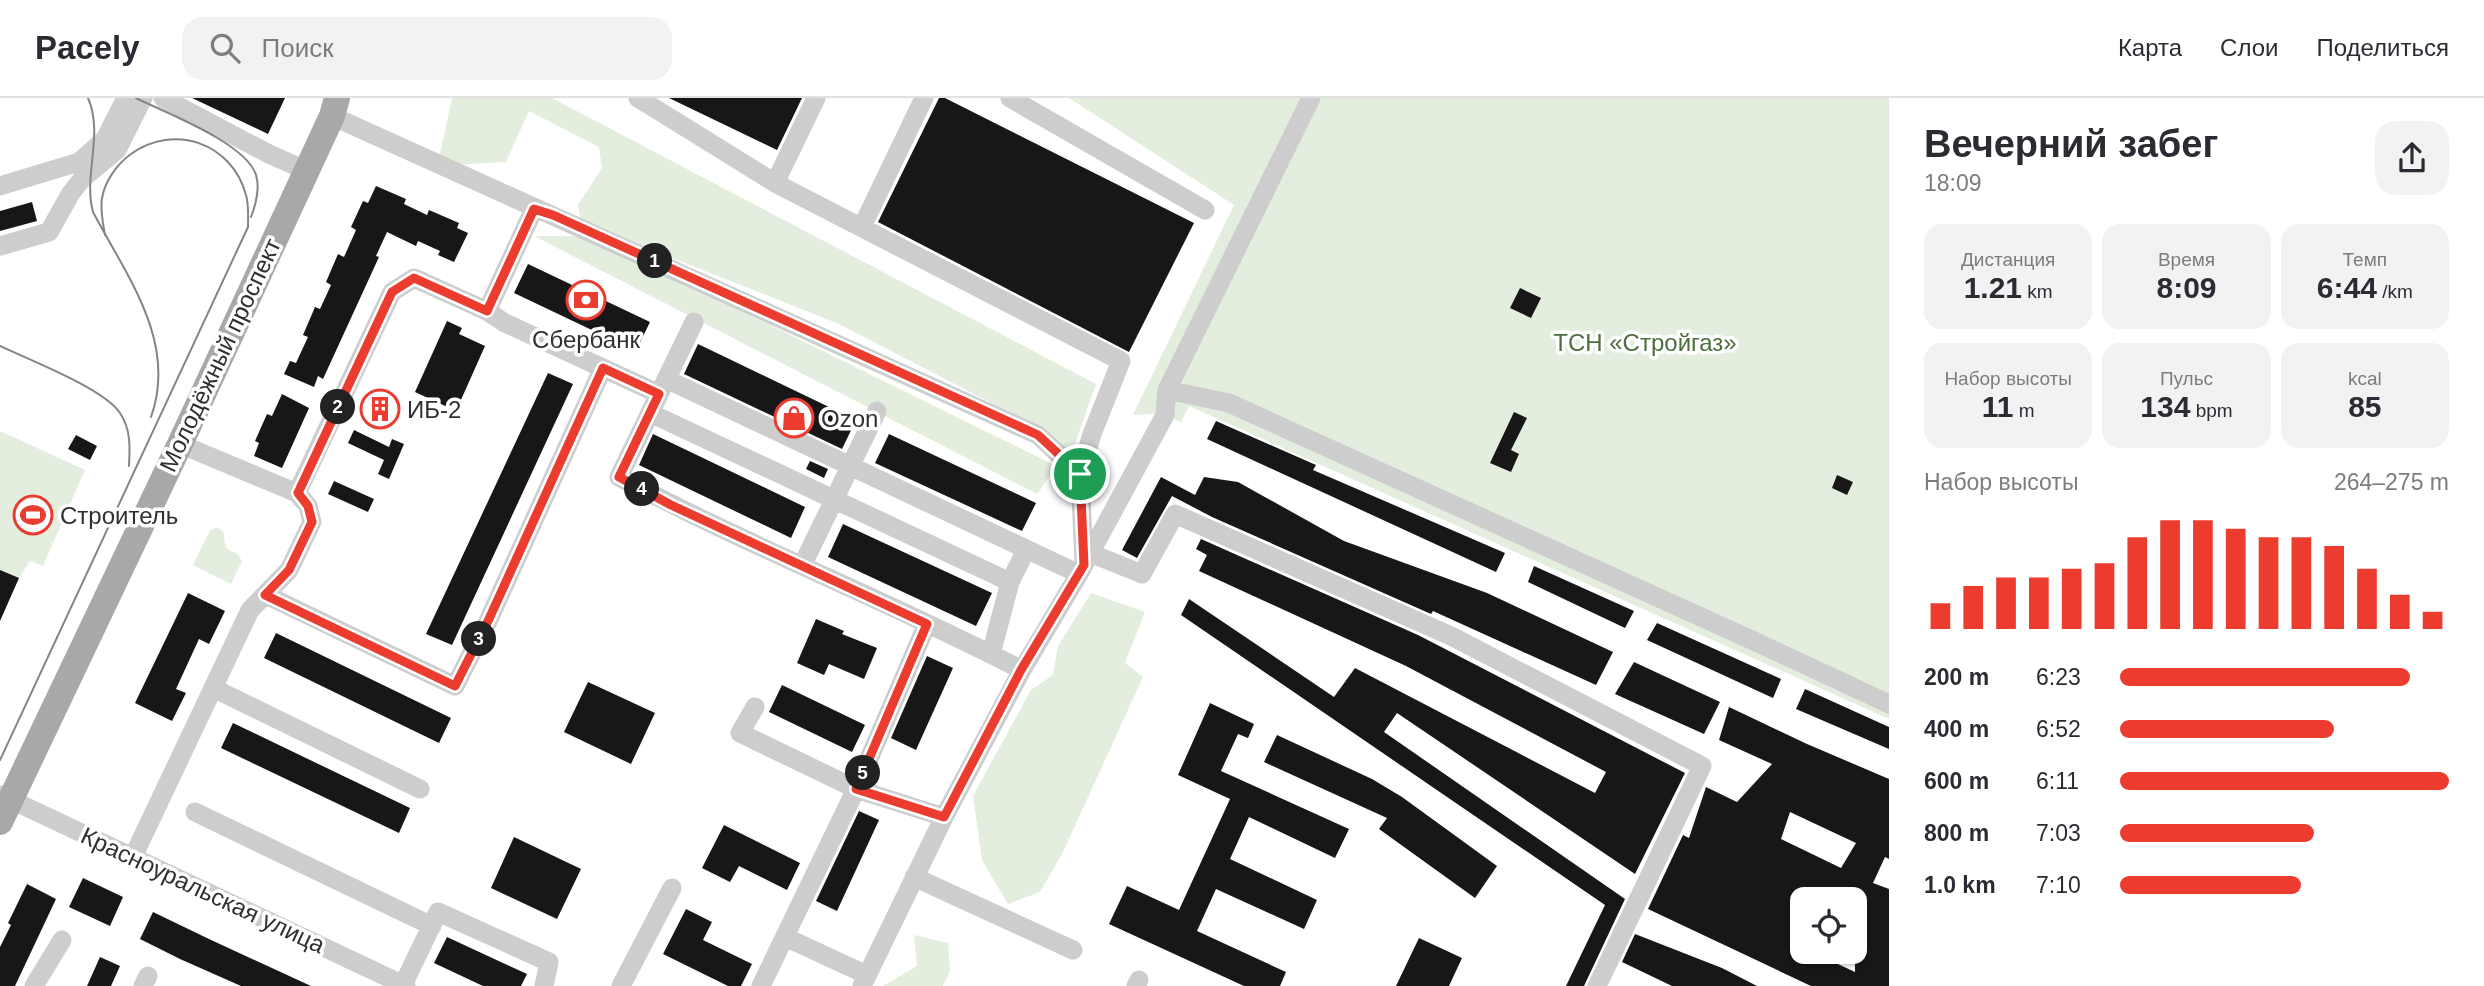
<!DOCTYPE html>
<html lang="ru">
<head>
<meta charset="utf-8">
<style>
	:root { --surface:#fff; --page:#f2f2f3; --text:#2b2b33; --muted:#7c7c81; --line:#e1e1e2; --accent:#eb3c2f }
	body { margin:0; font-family:Helvetica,sans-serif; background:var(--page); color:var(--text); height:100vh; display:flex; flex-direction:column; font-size:26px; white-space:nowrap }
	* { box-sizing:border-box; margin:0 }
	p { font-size:23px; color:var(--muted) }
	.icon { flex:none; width:38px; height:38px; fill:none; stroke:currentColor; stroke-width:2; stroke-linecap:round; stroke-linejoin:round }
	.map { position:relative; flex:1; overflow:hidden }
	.side { display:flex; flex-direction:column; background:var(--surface); width:595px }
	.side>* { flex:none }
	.controls { position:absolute; left:1790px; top:789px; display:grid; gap:14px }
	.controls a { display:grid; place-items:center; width:77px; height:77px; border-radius:14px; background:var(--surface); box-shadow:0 2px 5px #0004; font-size:35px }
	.pin { position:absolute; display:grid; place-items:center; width:60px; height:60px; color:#fff; margin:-30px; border:4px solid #fff; border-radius:50%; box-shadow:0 2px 7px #0007 }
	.km { position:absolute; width:35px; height:35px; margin:-18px; border-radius:50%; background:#222; color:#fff; font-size:19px; line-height:35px; text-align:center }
	.round { display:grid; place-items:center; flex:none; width:74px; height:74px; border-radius:21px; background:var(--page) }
	.overview { display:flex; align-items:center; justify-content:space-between; height:119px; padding:0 35px }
	h1 { font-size:38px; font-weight:800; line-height:52px }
	.stats { display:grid; grid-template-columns:repeat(3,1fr); gap:10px; height:119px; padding:7px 35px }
	.stats div { display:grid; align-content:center; border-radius:18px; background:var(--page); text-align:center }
	.stats b { font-size:30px; font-weight:800 }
	.stats small { font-size:19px; font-weight:400 }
	.stats p { font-size:19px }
	.chart { height:196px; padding:14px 35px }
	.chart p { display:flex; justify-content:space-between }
	.chart svg { width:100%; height:126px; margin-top:7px; stroke:var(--accent); stroke-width:6 }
	ul { padding:0 35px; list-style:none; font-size:23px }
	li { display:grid; grid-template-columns:112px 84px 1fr; align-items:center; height:52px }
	li i { height:18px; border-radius:9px; background:var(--accent) }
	header { display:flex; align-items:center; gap:42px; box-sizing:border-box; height:98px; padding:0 35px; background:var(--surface); border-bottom:2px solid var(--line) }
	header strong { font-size:33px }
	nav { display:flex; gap:38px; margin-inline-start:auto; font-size:24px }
	.search { width:490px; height:63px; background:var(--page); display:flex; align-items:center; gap:18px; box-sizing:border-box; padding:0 24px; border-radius:21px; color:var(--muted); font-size:26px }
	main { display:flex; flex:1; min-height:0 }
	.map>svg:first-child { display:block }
</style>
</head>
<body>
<header>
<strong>Pacely</strong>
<div class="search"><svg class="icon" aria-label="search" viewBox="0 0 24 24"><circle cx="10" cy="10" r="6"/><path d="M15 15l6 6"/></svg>Поиск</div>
<nav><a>Карта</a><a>Слои</a><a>Поделиться</a></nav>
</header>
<main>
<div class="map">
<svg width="1889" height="888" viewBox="0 0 1889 888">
	<rect width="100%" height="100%" fill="#fff"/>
	<path fill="#e4eede" d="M452,0H552L1096,286L1070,360L1038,329L839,226L581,124L578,107L602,70L599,49L529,13L506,64L452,67L440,56Z
		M1069,0H1889V621L1189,308L1181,324L1161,315L1133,317L1234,107Z
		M534,138H590L1056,368L1037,396Z
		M0,333L85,372L43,468L30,463L19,480L0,523Z
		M218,429L224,435C225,447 224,452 237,455L242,463L231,486L193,467L210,432Z
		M1091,495L1145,514L1125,565L1143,579L1063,754L1040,794L1008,806L982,762L973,698L1031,592L1053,577L1058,548Z
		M914,837L948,845L950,873L943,888H883L917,868Z"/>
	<path fill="#171717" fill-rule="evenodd" d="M192,0H285L268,36Z
		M669,0H802L777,52Z
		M939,0H945L1194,125L1129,254L878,124Z
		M376,88L406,101L404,106L427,117L429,112L459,125L457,130L468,135L454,164L438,157L440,153L418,143L416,148L387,134L376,158L379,159L323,281L318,278L314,289L284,276L290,263L296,265L308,239L303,237L315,209L320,211L331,187L326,184L338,156L344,159L356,132L351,129L363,103L368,105Z
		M32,104L37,123L0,133V113Z
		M528,166L650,224L636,253L514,195Z
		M1520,190L1541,200L1531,220L1510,210Z
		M447,223L462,230L459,236L485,248L456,313L415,294Z
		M698,246L856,322L842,351L684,276Z
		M548,275L573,286L452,547L426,536Z
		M282,296L309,310L282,370L254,358L259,345L255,343L267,316L272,318Z
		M1514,314L1527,320L1511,352L1519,356L1511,374L1490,365Z
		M1216,323L1316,367L1313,372L1505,455L1496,474L1207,341Z
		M354,332L389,349L392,341L404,346L389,381L378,376L384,362L348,345Z
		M653,336L805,409L791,440L639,367Z
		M889,336L1036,405L1022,433L875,365Z
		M76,337L97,348L90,362L68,351Z
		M810,363L828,371L824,380L806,371Z
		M1837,377L1853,384L1847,397L1832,390Z
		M1161,379L1195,397L1204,379L1238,384L1344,443L1487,495L1613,554L1596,587L1433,513L1431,516L1212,419L1172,398L1137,460L1122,452Z
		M334,383L374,401L368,414L328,396Z
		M843,426L992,495L976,528L828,459Z
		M1201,441L1418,537L1685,675L1635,776L1397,615L1384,634L1625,801L1584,888H1566L1605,807L1181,517L1189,501L1334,599L1355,570L1595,695L1606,674L1406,568L1199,473L1207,457L1196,451Z
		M1534,468L1634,513L1625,530L1528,484Z
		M0,472L19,480L0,523Z
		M188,495L225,513L209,546L199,541L176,591L186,595L172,623L135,605Z
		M816,521L844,533L842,536L877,550L864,581L829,566L824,577L797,565Z
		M1657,525L1781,581L1773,600L1647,542Z
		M276,535L451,620L439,645L264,560Z
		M927,558L953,570L916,652L891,640Z
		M1634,564L1720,604L1704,636L1615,596Z
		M588,584L655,615L631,666L564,634Z
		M782,587L865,627L852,654L769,614Z
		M1805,591L1889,629V651L1796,611Z
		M1210,605L1254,626L1248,640L1238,636L1221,673L1349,731L1335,760L1249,719L1230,761L1317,802L1304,831L1216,791L1197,833L1286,874L1280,888H1244L1109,826L1127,788L1179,812L1230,701L1178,677Z
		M1729,609L1807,646L1889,681V761L1885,759L1873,785L1889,791V888H1811L1648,811L1683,737L1689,740L1706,689L1737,704L1772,666L1719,642ZM1790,714L1856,745L1841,770L1781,741ZM1802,802H1855V874L1812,854H1802Z
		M233,625L410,710L399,735L221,650Z
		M1277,637L1372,681L1402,699L1497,768L1475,800L1379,731L1387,720L1264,664Z
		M859,713L879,722L837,813L816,803Z
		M724,727L800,765L787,792L739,768L730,784L702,770Z
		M514,739L581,771L557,821L491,790Z
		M83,780L123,799L110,828L69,809Z
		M27,786L56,801L15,888H0V849L11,827L8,825Z
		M686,811L712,824L703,842L752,866L741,888H728L663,856Z
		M153,814L209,841L311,888H241L180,861L140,841Z
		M1635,836L1722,870L1757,888H1672L1622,864Z
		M447,839L527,876L521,888H483L434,865Z
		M1419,840L1462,860L1449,888H1396Z
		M100,859L120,868L111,888H87Z"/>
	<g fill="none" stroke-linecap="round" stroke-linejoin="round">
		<path stroke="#cdcdcd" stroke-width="19" d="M163,0L269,56L305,72
			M638,0L775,85L1121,263L1092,336L1080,376L1084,464
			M1010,0L1205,112
			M332,18L1038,337L1080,376
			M775,85L816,0
			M0,88L79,64L105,41L126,0
			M862,129L924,0
			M0,148L49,134L71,95L82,81L117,52L143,0
			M487,213L505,225L659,296
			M694,224L619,379C750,449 889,503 1022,572
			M666,281L1079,476
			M1167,292L1229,305L1754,543L1889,606
			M650,315L1010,484L1026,452
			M297,395L392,194L414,180L487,213L534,111
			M1090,455L1142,476L1175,416L1451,538L1702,668L1597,888
			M803,466L877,313
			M266,497L455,588L489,521L603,270
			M991,556L1010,484
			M213,590L420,691
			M755,609L740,635L856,691L944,719
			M1,697L406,888
			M195,714L432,828
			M133,759L250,512L289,472L312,424L308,408L297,395L180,346
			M914,779L1073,852
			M785,839L867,877
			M403,887L438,814L549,864L544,888
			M34,888L62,842
			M143,888L148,878
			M621,888L672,790
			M761,888L856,691L927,526
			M862,888L944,719L1022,572L1079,476L1165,317L1167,292L1311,0
			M1136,888L1139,882"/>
		<path stroke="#a8a8a8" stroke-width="26" d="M0,724L180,346L332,18L337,0"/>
		<path stroke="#858585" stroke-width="2" d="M88,0C104,36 83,77 93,114C126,177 178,244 151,319
			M136,0C166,15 246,45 256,77C260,90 256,106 251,119
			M0,248C29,262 103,290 120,315C131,331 130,350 129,368
			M0,662L248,129C248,118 249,107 246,97C232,45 174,25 131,56C117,66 105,83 102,100C100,112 103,125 105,137"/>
	</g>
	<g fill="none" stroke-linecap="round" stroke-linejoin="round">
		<defs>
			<path id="route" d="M534,111L553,117L1038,337L1080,376L1084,467L1021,572L944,719L856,691L927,526L671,407L619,379L659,296L603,270L489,521L455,588L265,497L289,472L312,424L308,408L298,395L392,194L414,180L487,213Z"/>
		</defs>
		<use href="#route" stroke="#fff" stroke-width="14"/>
		<use href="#route" stroke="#eb3c2f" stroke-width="9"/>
	</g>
	<defs>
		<symbol id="bank-ring" viewBox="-11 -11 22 22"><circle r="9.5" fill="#fff" stroke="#eb3c2f" stroke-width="1.5"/><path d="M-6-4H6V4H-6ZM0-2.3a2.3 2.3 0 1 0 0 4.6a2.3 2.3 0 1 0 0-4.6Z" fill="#eb3c2f"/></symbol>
		<symbol id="building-ring" viewBox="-11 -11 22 22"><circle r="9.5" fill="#fff" stroke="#eb3c2f" stroke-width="1.5"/><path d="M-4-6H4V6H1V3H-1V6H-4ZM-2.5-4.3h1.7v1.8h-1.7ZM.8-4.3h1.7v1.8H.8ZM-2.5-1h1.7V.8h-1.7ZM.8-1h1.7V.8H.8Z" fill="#eb3c2f"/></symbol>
		<symbol id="shop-ring" viewBox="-11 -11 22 22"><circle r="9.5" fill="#fff" stroke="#eb3c2f" stroke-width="1.5"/><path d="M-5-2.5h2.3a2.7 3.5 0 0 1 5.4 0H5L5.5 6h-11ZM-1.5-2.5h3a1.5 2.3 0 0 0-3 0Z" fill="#eb3c2f"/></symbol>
		<symbol id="stadium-ring" viewBox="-11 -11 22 22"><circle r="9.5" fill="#fff" stroke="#eb3c2f" stroke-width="1.5"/><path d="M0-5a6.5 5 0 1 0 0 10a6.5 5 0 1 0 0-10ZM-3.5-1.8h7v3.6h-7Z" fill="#eb3c2f"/></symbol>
	</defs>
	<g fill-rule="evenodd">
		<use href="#bank-ring" x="564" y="180" width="44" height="44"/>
		<use href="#building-ring" x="358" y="289" width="44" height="44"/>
		<use href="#shop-ring" x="772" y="298" width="44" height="44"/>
		<use href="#stadium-ring" x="11" y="395" width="44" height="44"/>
	</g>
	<g text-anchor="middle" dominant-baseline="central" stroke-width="7" stroke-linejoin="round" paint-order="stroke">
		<g font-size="24" fill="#303030" stroke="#fff" text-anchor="start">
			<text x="586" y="241" text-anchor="middle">Сбербанк</text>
			<text x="407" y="311">ИБ-2</text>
			<text x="821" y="320">Ozon</text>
			<text x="60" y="417">Строитель</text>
		</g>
		<g font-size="24" fill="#4c6e3c" stroke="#fff">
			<text x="1645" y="244">ТСН «Стройгаз»</text>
		</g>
		<g font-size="24" fill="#303030" stroke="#fff">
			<text transform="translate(220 257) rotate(-65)">Молодёжный проспект</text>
			<text transform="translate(203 792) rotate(25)">Красноуральская улица</text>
		</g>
	</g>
</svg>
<div class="controls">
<a><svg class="icon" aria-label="locate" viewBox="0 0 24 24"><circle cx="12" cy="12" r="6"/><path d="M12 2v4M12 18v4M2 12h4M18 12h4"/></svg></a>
</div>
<div class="pin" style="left:1080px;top:376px;background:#1e9e55"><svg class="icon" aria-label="arrive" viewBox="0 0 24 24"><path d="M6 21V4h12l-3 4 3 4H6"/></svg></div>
<b class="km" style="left:655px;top:163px">1</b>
<b class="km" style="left:338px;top:309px">2</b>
<b class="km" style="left:479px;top:541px">3</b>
<b class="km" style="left:642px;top:391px">4</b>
<b class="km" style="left:863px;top:675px">5</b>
</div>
<section class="side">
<div class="overview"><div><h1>Вечерний забег</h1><p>18:09</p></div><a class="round"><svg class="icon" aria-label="share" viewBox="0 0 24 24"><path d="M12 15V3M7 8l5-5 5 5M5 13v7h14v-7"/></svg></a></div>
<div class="stats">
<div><p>Дистанция</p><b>1.21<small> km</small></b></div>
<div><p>Время</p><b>8:09</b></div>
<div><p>Темп</p><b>6:44<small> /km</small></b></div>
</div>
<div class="stats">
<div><p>Набор высоты</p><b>11<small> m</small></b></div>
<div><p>Пульс</p><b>134<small> bpm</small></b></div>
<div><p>kcal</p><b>85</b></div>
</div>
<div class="chart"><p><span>Набор высоты</span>264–275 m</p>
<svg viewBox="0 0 160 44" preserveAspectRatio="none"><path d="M5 44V35M15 44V29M25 44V26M35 44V26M45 44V23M55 44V21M65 44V12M75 44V6M85 44V6M95 44V9M105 44V12M115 44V12M125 44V15M135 44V23M145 44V32M155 44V38"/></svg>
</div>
<ul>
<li><b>200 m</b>6:23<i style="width:88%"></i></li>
<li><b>400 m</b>6:52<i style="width:65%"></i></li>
<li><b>600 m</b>6:11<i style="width:100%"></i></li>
<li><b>800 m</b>7:03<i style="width:59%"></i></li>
<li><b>1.0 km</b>7:10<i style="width:55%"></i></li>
</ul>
</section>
</main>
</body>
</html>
